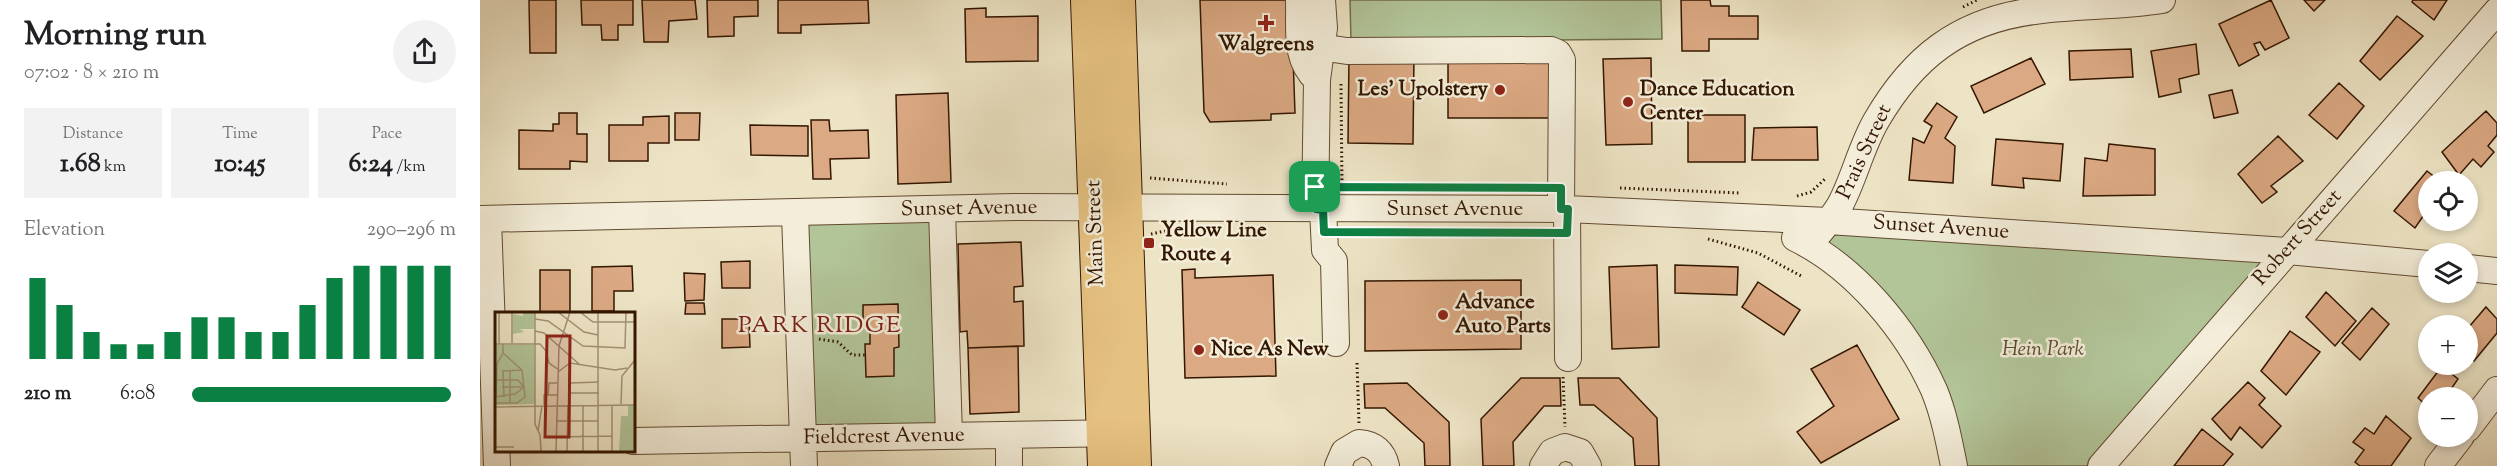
<!DOCTYPE html>
<html lang="en">
<head>
<meta charset="utf-8">
<style>
	:root { --surface:#fff; --page:#f2f2f2; --text:#202124; --muted:#757577; --accent:#0b8043 }
	body { margin:0; font-family:"Sorts Mill Goudy",serif; background:var(--page); color:var(--text); height:100vh; display:flex; flex-direction:column; font-size:22px; white-space:nowrap }
	* { box-sizing:border-box; margin:0 }
	p { font-size:20px; color:var(--muted) }
	.icon { flex:none; width:33px; height:33px; fill:none; stroke:currentColor; stroke-width:2; stroke-linecap:round; stroke-linejoin:round }
	.map { position:relative; flex:1; overflow:hidden }
	.panel { display:flex; flex-direction:column; background:var(--surface); width:480px }
	.panel>* { flex:none }
	.tools { position:absolute; left:1938px; top:171px; display:grid; gap:12px }
	.tools a { display:grid; place-items:center; width:60px; height:60px; border-radius:50%; background:var(--surface); box-shadow:0 3px 9px #0003; font-size:30px }
	.pin { position:absolute; display:grid; place-items:center; width:51px; height:51px; color:#fff; margin:-26px; border-radius:12px; box-shadow:0 3px 9px #0006 }
	.round { display:grid; place-items:center; flex:none; width:63px; height:63px; border-radius:32px; background:var(--page) }
	.overview { display:flex; align-items:center; justify-content:space-between; height:102px; padding:0 24px }
	h1 { font-size:33px; font-weight:800; line-height:45px }
	.stats { display:grid; grid-template-columns:repeat(3,1fr); gap:9px; height:102px; padding:6px 24px }
	.stats div { display:grid; align-content:center; border-radius:0px; background:var(--page); text-align:center }
	.stats b { font-size:26px; font-weight:800 }
	.stats small { font-size:16px; font-weight:400 }
	.stats p { font-size:16px }
	.chart { height:168px; padding:12px 24px }
	.chart p { display:flex; justify-content:space-between }
	.chart svg { width:100%; height:108px; margin-top:6px; stroke:var(--accent); stroke-width:6 }
	ul { padding:0 24px; list-style:none; font-size:20px }
	li { display:grid; grid-template-columns:96px 72px 1fr; align-items:center; height:45px }
	li i { height:15px; border-radius:8px; background:var(--accent) }
	main { display:flex; flex:1; min-height:0 }
	.map>svg:first-child { display:block }
</style>
</head>
<body>
<main>
<section class="panel">
<div class="overview"><div><h1>Morning run</h1><p>07:02 · 8 × 210 m</p></div><a class="round"><svg class="icon" aria-label="share" viewBox="0 0 24 24"><path d="M12 15V3M7 8l5-5 5 5M5 13v7h14v-7"/></svg></a></div>
<div class="stats">
<div><p>Distance</p><b>1.68<small> km</small></b></div>
<div><p>Time</p><b>10:45</b></div>
<div><p>Pace</p><b>6:24<small> /km</small></b></div>
</div>
<div class="chart"><p><span>Elevation</span>290–296 m</p>
<svg viewBox="0 0 160 44" preserveAspectRatio="none"><path d="M5 44V11M15 44V22M25 44V33M35 44V38M45 44V38M55 44V33M65 44V27M75 44V27M85 44V33M95 44V33M105 44V22M115 44V11M125 44V6M135 44V6M145 44V6M155 44V6"/></svg>
</div>
<ul>
<li><b>210 m</b>6:08<i style="width:98%"></i></li>
</ul>
</section>
<div class="map">
<svg width="2017" height="466" viewBox="0 0 2017 466">
	<rect width="100%" height="100%" fill="#ede4c5"/>
	<filter id="stains"><feTurbulence type="fractalNoise" baseFrequency=".00333" numOctaves="4"/><feColorMatrix values="0 0 0 0 .2 0 0 0 0 .09 0 0 0 0 .02 0 0 0 .5 -.17"/></filter>
	<radialGradient id="worn" r=".72"><stop offset=".6" stop-color="#630" stop-opacity="0"/><stop offset="1" stop-color="#630" stop-opacity=".3"/></radialGradient>
	<path fill="#b2c599" stroke="#726e4c" stroke-width="1.5" d="M870,0H1181L1182,39L871,42Z
		M462,209L469,436L323,437L315,214Z
		M1299,231L1808,251L1621,466H1474L1437,358L1330,245Z"/>
	<path fill="#dba983" stroke="#331600" stroke-width="1.5" d="M49,0H76V53H50Z
		M101,0H153V25H138V40H122L121,25H102Z
		M162,0H215L217,19L189,21L188,42H164Z
		M227,0H278V16L254,17V36L228,37Z
		M298,0H388L389,23L321,25V33H298Z
		M720,0H811L815,113L791,114V120L730,122L724,112Z
		M1201,0H1230L1231,6H1249V16H1278V39H1229V51H1202Z
		M1791,0L1809,38L1785,50L1780,42L1774,44L1779,55L1759,66L1739,24Z
		M1824,0H1845L1834,11Z
		M1933,0H1967L1954,20L1932,2Z
		M506,8V17L558,16V61L486,62L485,9Z
		M1917,16L1943,36L1900,80L1880,61Z
		M1716,44L1719,74L1699,79L1701,92L1679,97L1671,51Z
		M1651,49L1653,77L1590,80L1589,51Z
		M869,55H934L933,144L868,143Z
		M1171,58L1172,144L1126,145L1123,59Z
		M1551,58L1565,84L1504,113L1491,86Z
		M1072,62L1073,118H968V63Z
		M1859,83L1884,106L1857,139L1829,115Z
		M1752,90L1758,113L1734,118L1729,95Z
		M468,93L471,182L418,184L416,95Z
		M1457,103L1477,117L1465,138L1475,146L1473,183L1429,180L1433,138L1444,143L1452,126L1444,121Z
		M2006,111L2017,123V135L2008,146L2014,152L2001,167L1993,159L1979,175L1962,152Z
		M79,113H97V134H107V162L90,161V169H39V130L73,131V124H79Z
		M195,113H220L219,140H195Z
		M1208,115H1265V162H1208Z
		M189,116V143H168V161H129V125H163V117Z
		M331,120H349L350,131L388,130L389,158L350,159L351,179H333Z
		M270,125L328,126V156L271,155Z
		M1337,127L1338,160H1272L1274,128Z
		M1798,136L1823,161L1791,186L1797,192L1782,203L1758,174Z
		M1516,139L1583,144L1580,181L1543,178L1544,188L1512,185Z
		M1629,144L1675,149V195L1603,196L1605,158L1627,161Z
		M1947,171L1961,182H1948V209L1935,228L1914,211Z
		M541,242L543,286L534,287V302L543,301L544,346L488,348L487,331L480,332L478,244Z
		M270,261V288H242L241,262Z
		M1177,265L1179,347L1132,349L1129,267Z
		M1195,265L1258,267L1257,295L1195,293Z
		M152,266L153,291H134V311H112V267Z
		M715,269V278L793,275L796,376L705,378L702,270Z
		M60,270H90V313H60Z
		M204,273L225,274L224,300L205,301Z
		M1041,280V349L885,351V281Z
		M1278,282L1320,310L1304,335L1262,307Z
		M1846,292L1876,321L1855,346L1826,317Z
		M206,303H224L225,314H205Z
		M418,304L419,347L414,348V376L386,377L385,344H390V322H383V305Z
		M2006,307L2017,319V333L1994,361L1988,354V328Z
		M1892,308L1909,324L1880,360L1862,343Z
		M242,319H269L270,347L242,348Z
		M1810,331L1840,352L1806,395L1781,371Z
		M1377,345L1419,419L1341,463L1317,432L1354,406L1331,369Z
		M538,346L539,412L490,414L488,348Z
		M1962,366L1978,379L1965,398H1948V407L1938,398Z
		M1041,378H1080L1081,406H1064L1033,442L1034,466H1003L1001,419Z
		M1098,378H1139L1177,418L1179,466H1155L1153,438L1114,405H1100Z
		M1768,382L1785,398L1779,405L1801,426L1782,448L1760,427L1751,440L1732,419Z
		M927,383L969,422L970,466H945L944,443L905,408H885L884,384Z
		M1906,416L1931,438L1911,466H1880L1875,462L1884,450L1873,442L1885,428L1894,434Z
		M1722,429L1753,454L1743,466H1694Z"/>
	<g fill="none" stroke-linecap="round" stroke-linejoin="round">
		<defs>
			<path id="minor" d="M819,0C820,29 814,59 837,80
				M840,47L867,51L1071,50L1078,53L1082,60L1081,209
				M462,209L469,436
				M835,209L837,80L844,28L842,0
				M843,209L845,250L854,261L856,343
				M1087,209L1088,358
				M315,214L324,466
				M0,219L535,207L1087,209L1348,221L1808,251L1948,264
				M8,219L17,466
				M1315,238C1375,267 1427,330 1454,390C1464,414 1469,441 1474,466
				M1330,245C1339,232 1352,219 1360,205C1374,179 1381,147 1396,121C1433,57 1479,21 1554,11C1597,5 1639,7 1682,0
				M1988,268L2017,271
				M1988,428L2017,390
				M529,435V466
				M153,441L642,433
				M858,466L864,452L879,443C894,444 903,452 906,466
				M1063,466L1072,452L1085,447L1100,452L1108,466
				M1621,466L2017,11
				M1958,466L1981,436"/>
			<path id="major" d="M607,0L624,466
				M639,0L655,466"/>
		</defs>
		<use href="#minor" stroke="#624a31" stroke-width="28"/>
		<use href="#major" stroke="#331600" stroke-width="34"/>
		<path stroke="#331600" stroke-width="3" stroke-dasharray="1.5 3" stroke-linecap="butt" d="M1483,7L1497,0
			M861,84L862,187
			M670,178L747,184
			M1140,188L1260,193
			M1317,196L1331,192L1346,178
			M866,233H1066
			M671,234L685,231
			M1228,239L1278,253L1323,277
			M339,339L358,342L372,355H385
			M877,363L879,423
			M1083,377L1085,427"/>
		<use href="#minor" stroke="#f3edd9" stroke-width="26"/>
		<use href="#major" stroke="#e6c282" stroke-width="32"/>
	</g>
	<g fill="none" stroke-linecap="round" stroke-linejoin="round">
		<defs>
			<path id="route" d="M835,187L1081,188V209H1088L1087,233L844,232L843,210L836,209Z"/>
		</defs>
		<use href="#route" stroke="#fff" stroke-width="12"/>
		<use href="#route" stroke="#0b8043" stroke-width="8"/>
	</g>
	<g fill="#8f2418" stroke="#f3edd9" stroke-width="2">
		<path d="M783 14h6v6h6v6h-6v6h-6v-6h-6v-6h6z"/>
		<circle cx="1020" cy="90" r="6"/>
		<circle cx="1148" cy="102" r="6"/>
		<rect x="663" y="237" width="12" height="12" rx="3"/>
		<circle cx="963" cy="315" r="6"/>
		<circle cx="719" cy="350" r="6"/>
	</g>
	<g text-anchor="middle" dominant-baseline="central" stroke-width="5" stroke-linejoin="round" paint-order="stroke">
		<g font-size="21" font-weight="bold" fill="#331600" stroke="#f3edd9" text-anchor="start">
			<text x="786" y="45" text-anchor="middle">Walgreens</text>
			<text x="1008" y="90" text-anchor="end">Les' Upolstery</text>
			<text x="1160" y="90">Dance Education<tspan x="1160" dy="24">Center</tspan></text>
			<text x="681" y="231">Yellow Line<tspan x="681" dy="24">Route 4</tspan></text>
			<text x="975" y="303">Advance<tspan x="975" dy="24">Auto Parts</tspan></text>
			<text x="731" y="350">Nice As New</text>
		</g>
		<g font-size="21" fill="#331600" stroke="#f3edd9">
			<text transform="translate(1385 152) rotate(-65)">Prais Street</text>
			<text transform="translate(489 209) rotate(-1)">Sunset Avenue</text>
			<text x="975" y="210">Sunset Avenue</text>
			<text transform="translate(1461 228) rotate(4)">Sunset Avenue</text>
			<text transform="translate(616 233) rotate(-92)">Main Street</text>
			<text transform="translate(1818 238) rotate(-48)">Robert Street</text>
			<text transform="translate(404 437) rotate(-1)">Fieldcrest Avenue</text>
		</g>
		<g font-size="21" font-style="italic" fill="#594b2e" stroke="#f3edd9">
			<text x="1563" y="350">Hein Park</text>
		</g>
		<g font-size="24" letter-spacing="1.5" fill="#7a1f14" stroke="#f3edd9">
			<text x="340" y="326">PARK RIDGE</text>
		</g>
	</g>
	<g transform="translate(15 312)">
		<rect width="140" height="140" fill="#ede4c5"/>
		<path d="M28,0H40L39,17H25L29,20L18,22V2L28,4ZM0,33H39L40,92L0,93ZM133,93H139V139H124L126,104H133Z" fill="#b2c599"/>
		<path fill="none" stroke="#a39276" stroke-width="1.5" d="M17,0V31M40,0V112L45,123L46,139M63,0L89,20L103,23M85,0L98,10H140M103,0V139M40,7L53,9L88,34L130,36L131,0M40,19L49,21L84,52M0,32H45L51,39L54,51L64,58M4,32V0M7,59L27,58M8,59L9,85M15,59V91M63,60L75,51L120,58L132,56M0,68H23L29,75L20,82L0,85M76,71L104,70M7,75H29M76,81H104M53,83L54,71H62M1,85L2,52L8,41M0,91H22L30,85L27,58L8,41V32M126,92L127,64L140,48M49,93V83H62M0,95L140,93M61,109H103M43,119L47,94M61,125L117,124M0,135H19M61,139L64,34L75,0M72,139L73,93M88,139V93M117,139V93"/>
		<path fill="#8f2418" fill-opacity="0.15" stroke="#8f2418" stroke-width="3" d="M52,24H75L74,125H50Z"/>
		<rect width="140" height="140" fill="none" stroke="#331600" stroke-width="3"/>
	</g>
	<rect width="100%" height="100%" filter="url(#stains)"/>
	<rect width="100%" height="100%" fill="url(#worn)"/>
</svg>
<div class="tools">
<a><svg class="icon" aria-label="locate" viewBox="0 0 24 24"><circle cx="12" cy="12" r="6"/><path d="M12 2v4M12 18v4M2 12h4M18 12h4"/></svg></a>
<a><svg class="icon" aria-label="layers" viewBox="0 0 24 24"><path d="M12 4l9 5-9 5-9-5zM3 14l9 5 9-5"/></svg></a>
<a>+</a>
<a>−</a>
</div>
<div class="pin" style="left:835px;top:187px;background:#1e9e55"><svg class="icon" aria-label="arrive" viewBox="0 0 24 24"><path d="M6 21V4h12l-3 4 3 4H6"/></svg></div>
</div>
</main>
</body>
</html>
